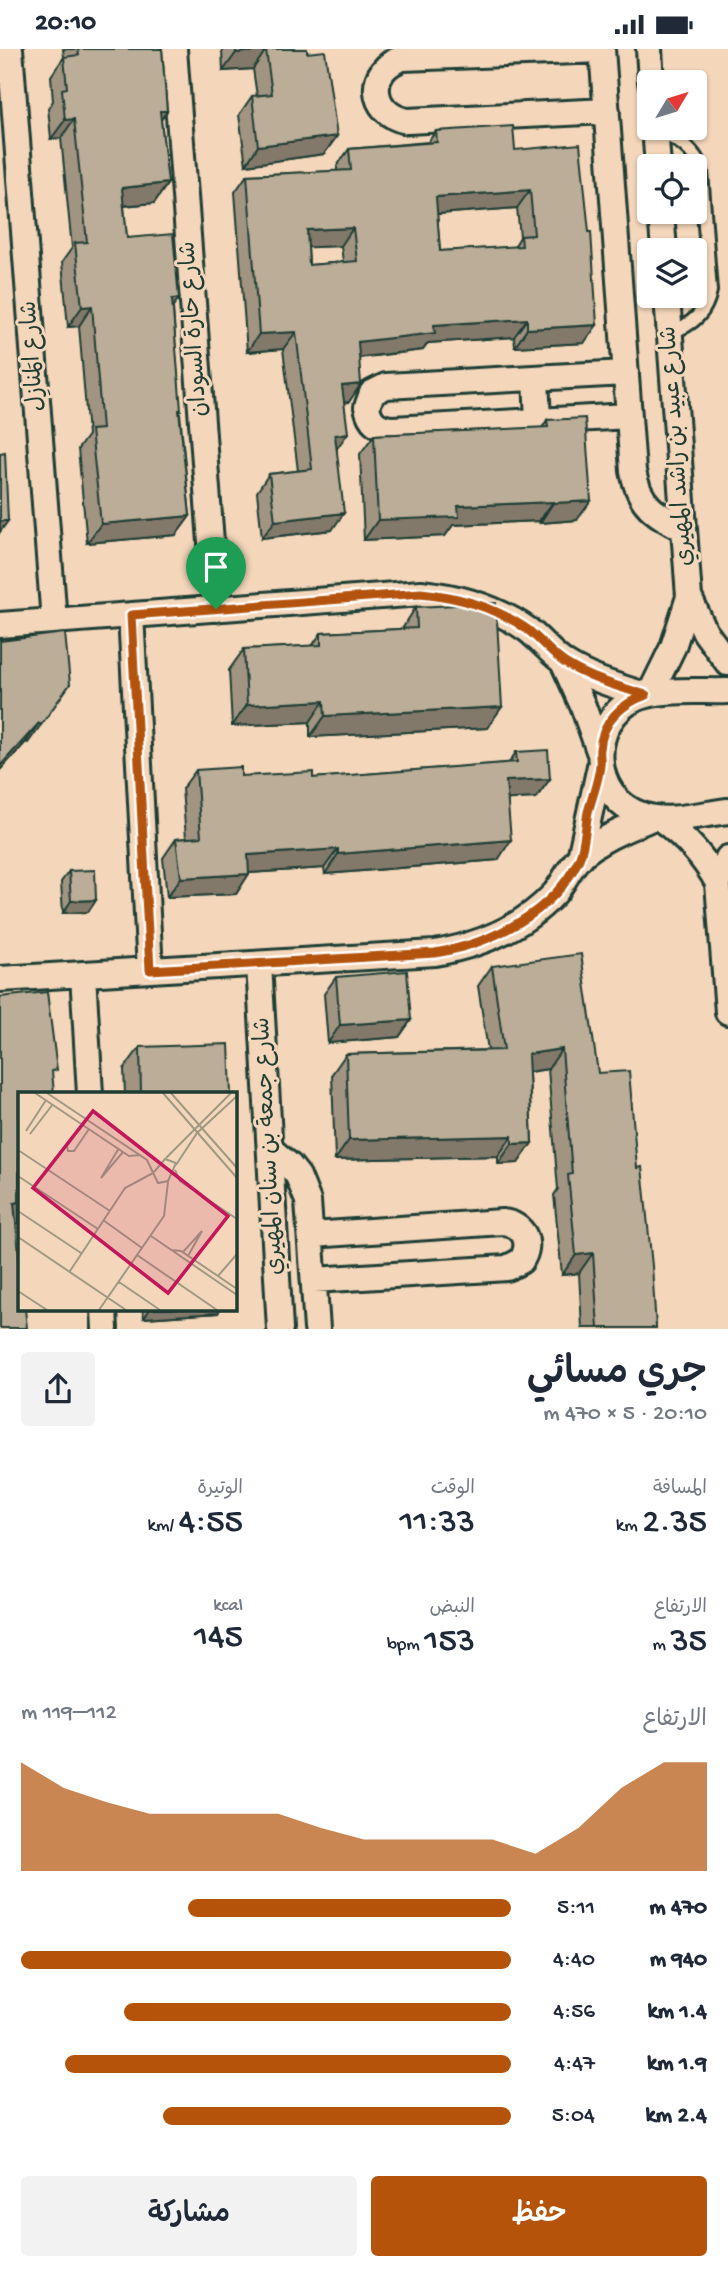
<!DOCTYPE html>
<html lang="ar">
<head>
<meta charset="utf-8">
<style>
	:root { --surface:#fff; --page:#f2f2f3; --text:#1f2937; --muted:#747a83; --accent:#b45309 }
	body { margin:0; font-family:"Gochi Hand","Playpen Sans Arabic",sans-serif; background:var(--page); color:var(--text); direction:rtl; height:100vh; display:flex; flex-direction:column; font-size:26px; white-space:nowrap }
	* { box-sizing:border-box; margin:0 }
	p { font-size:23px; color:var(--muted) }
	.icon { flex:none; width:38px; height:38px; fill:none; stroke:currentColor; stroke-width:2; stroke-linecap:round; stroke-linejoin:round }
	.map { position:relative; height:1280px; overflow:hidden; direction:ltr }
	.sheet { display:flex; flex-direction:column; background:var(--surface); flex:1 }
	.sheet>* { flex:none }
	.needle { width:46px; rotate:52deg }
	.buttons { position:absolute; left:637px; top:21px; display:grid; gap:14px }
	.buttons a { display:grid; place-items:center; width:70px; height:70px; border-radius:7px; background:var(--surface); box-shadow:0 2px 5px #0004; font-size:35px }
	.pin { position:absolute; display:grid; place-items:center; width:60px; height:60px; color:#fff; margin:-72px -30px; border-radius:50% 50% 50% 0; rotate:-45deg; box-shadow:0 0 7px #0007 }
	.pin .icon { rotate:45deg }
	.round { display:grid; place-items:center; flex:none; width:74px; height:74px; border-radius:7px; background:var(--page) }
	.summary { display:flex; align-items:center; justify-content:space-between; height:119px; padding:0 21px }
	h1 { font-size:38px; font-weight:600; line-height:52px }
	.stats { display:grid; grid-template-columns:repeat(3,1fr); gap:10px; height:119px; padding:7px 21px }
	.stats div { display:grid; align-content:center }
	.stats b { font-size:35px; font-weight:600 }
	.stats small { font-size:19px; font-weight:400 }
	.stats p { font-size:19px }
	.chart { height:196px; padding:14px 21px }
	.chart p { display:flex; justify-content:space-between }
	.chart svg { width:100%; height:126px; margin-top:7px; fill:var(--accent); opacity:.7 }
	.action { display:flex; gap:14px; margin-top:auto; padding:14px 21px }
	.action a { flex:1; height:80px; border-radius:7px; background:var(--accent); color:#fff; font-size:28px; font-weight:600; line-height:80px; text-align:center }
	.action a+a { background:var(--page); color:var(--text) }
	ul { padding:0 21px; list-style:none; font-size:23px }
	li { display:grid; grid-template-columns:112px 84px 1fr; align-items:center; height:52px }
	li i { height:18px; border-radius:9px; background:var(--accent) }
	.status { display:flex; justify-content:space-between; align-items:center; height:49px; padding:0 35px; background:var(--surface); direction:ltr }
	.status svg { height:19px; fill:currentColor }
	.map>svg:first-child { display:block }
</style>
</head>
<body>
<div class="status"><b>20:10</b><svg viewBox="0 0 49 12"><path d="M0 12V9h3v3zM5 12V6h3v6zM10 12V3h3v9zM15 12V0h3v12zM26 1h20v11H26zM47 4h2v5h-2z"/></svg></div>
<div class="map">
<svg width="728" height="1280" viewBox="0 0 728 1280">
	<rect width="100%" height="100%" fill="#f4d6ba"/>
	<filter id="ink" filterUnits="userSpaceOnUse"><feTurbulence type="fractalNoise" baseFrequency=".0143" numOctaves="2"/><feDisplacementMap in="SourceGraphic" scale="14" xChannelSelector="R" yChannelSelector="G"/><feConvolveMatrix kernelMatrix="1 2 1 2 8 2 1 2 1" color-interpolation-filters="sRGB"/></filter>
	<g filter="url(#ink)">
		<g fill="none" stroke-linecap="round" stroke-linejoin="round">
			<defs>
				<path id="service" d="M655,82C676,88 697,101 701,123L710,242C706,264 691,277 670,283"/>
				<path id="minor" d="M10,0L54,572
					M174,0L216,560
					M602,0L633,422C639,456 655,465 684,480
					M649,0L651,33
					M602,1L403,9C366,20 369,65 407,72L607,62
					M655,79L658,117
					M661,163L664,201
					M667,247L689,548L705,583L728,614
					M626,324L386,337L372,344L367,358C370,373 378,379 393,380L629,367
					M536,329L538,372
					M131,566L150,921
					M0,576L421,544C460,548 496,558 528,581C541,591 551,605 565,614C588,629 619,638 645,646
					M563,613L583,657L599,702
					M728,642C701,643 661,639 637,649C586,671 589,749 642,766C668,775 701,765 728,762
					M650,645L673,598L689,548
					M661,770C685,788 704,808 718,834
					M580,809L600,717
					M728,809L718,834L728,963
					M259,915L280,1280
					M83,925L90,1045
					M0,930L435,904C481,896 523,879 555,844C564,833 570,818 580,808C599,790 628,779 652,769
					M270,1100L290,1117L298,1127L308,1152L317,1280
					M312,1186L502,1173C524,1175 533,1194 521,1212L507,1219L314,1231
					M104,1260L105,1280"/>
			</defs>
			<use href="#service" stroke="#1f3d34" stroke-width="18"/>
			<use href="#minor" stroke="#1f3d34" stroke-width="30"/>
			<use href="#service" stroke="#f4d6ba" stroke-width="12"/>
			<use href="#minor" stroke="#f4d6ba" stroke-width="24"/>
		</g>
		<path fill="#a19582" stroke="#1f3d34" stroke-width="2" fill-rule="evenodd" d="M63,0H162L167,62L161,71L168,134L154,154L124,157L127,189L173,258L180,364L190,467L176,486L87,494L78,400L88,386L79,277L68,278L62,213L72,199L61,89L51,90L48,59L53,52L51,27L64,8Z
			M223,0H307V4L337,87L324,105L246,116L239,66L252,47H257L253,20L223,22L222,1Z
			M436,82L515,101L584,294L515,298L514,288L428,294L423,301L359,309L349,353H344L337,400L332,481L262,489L257,443L269,425L298,422L283,300L247,303L235,143L247,126L337,122V117L349,100L428,93ZM517,159L520,188L514,198L440,202L437,165ZM341,197L343,213L309,216L308,198Z
			M547,371L577,471L540,474L539,472L453,476L445,487L364,491L360,405L374,386L542,379Z
			M416,558L487,679L310,688V673L232,677L229,621L244,600L312,597L321,584L402,580Z
			M70,635L28,694L26,693L0,721Z
			M516,703L550,730L536,749L508,750L498,811L325,825L324,819L249,824L236,845L167,848L163,809L176,790L186,789L182,740L196,721L241,727L313,729L509,714Z
			M69,822L96,851L88,863L63,864L61,833Z
			M492,917L598,1024L637,1119L656,1279H582L579,1224L562,1226L554,1146L558,1140L548,1020L529,1023L532,1094L518,1114L498,1115V1107L335,1111L332,1025L346,1005L488,1001L478,937Z
			M336,928L411,971L399,988L328,994L324,945Z
			M140,998L231,1045H125L124,1020Z
			M143,1260H220L218,1264L144,1269Z"/>
		<path fill="#83796a" stroke="#1f3d34" stroke-width="2" d="M266,1L253,20L223,22L236,4Z
			M160,62H167L154,81Z
			M74,70L61,89L51,90L65,71Z
			M337,87L324,105L246,116L258,97Z
			M168,134L154,154L109,158L122,139Z
			M530,141L517,159L424,166L436,148Z
			M353,179L341,197L294,199L307,181Z
			M179,249L166,268L172,250Z
			M92,257L79,277L68,278L82,258Z
			M527,270L514,288L428,294L423,301L345,310L358,293L434,276Z
			M597,276L584,294L515,298L527,280Z
			M296,283L283,300L247,303L259,285Z
			M361,335L349,353L330,355L342,337Z
			M348,384L335,402V386Z
			M591,452L577,471L540,474L553,454Z
			M553,453L539,472L453,476L445,487L364,491L378,471L458,457Z
			M344,464L332,481L262,489L275,472Z
			M190,467L176,486L87,494L101,475Z
			M0,472H8L0,483Z
			M324,652L310,673L232,677L247,656Z
			M502,658L487,679L310,688L325,667Z
			M39,674L26,693L0,721V717Z
			M550,730L536,749L493,751L506,732Z
			M511,791L498,811L325,825L338,805Z
			M338,800L324,819L234,825L248,806Z
			M249,825L236,845L167,848L181,829Z
			M96,851L88,863L63,864L71,852Z
			M411,971L399,988L328,994L340,976Z
			M562,1000L548,1020L514,1025L528,1005Z
			M512,1087L498,1107L335,1111L349,1091Z
			M532,1094L518,1114L498,1115L512,1095Z
			M19,1153V1174L0,1175L14,1154Z
			M593,1204L579,1224L562,1226L576,1206Z
			M150,1260H220L218,1264L144,1269Z"/>
		<path fill="#bbad97" stroke="#1f3d34" stroke-width="2" fill-rule="evenodd" d="M78,0H162L167,62H160L168,134L122,139L127,189L173,185L179,249L172,250L181,361H179L190,467L101,475L91,381L102,380L92,257L82,258L75,194L87,193L74,70L65,71L62,40L67,39L64,8L79,6Z
			M236,0H307V4L325,2L337,87L258,97L252,47L272,45L266,1L236,4Z
			M513,77L515,101L580,95L589,183H591L597,276L527,280V270L434,276L435,284L358,293L361,335L342,337L348,384L335,386L344,464L275,472L269,425L312,420L296,283L259,285L247,126L351,121L349,100L437,93L436,82ZM530,141L534,186L521,187L522,197L440,202L436,148ZM353,179L357,212L309,216L307,181Z
			M585,369L591,452L553,454V453L458,457L459,468L378,471L374,386L548,378L547,371Z
			M5,403L8,472H0V404Z
			M496,554L502,658L325,667L324,652L247,656L244,600L321,596V584L417,579L416,558Z
			M65,584L70,635L41,676L39,674L0,717V592Z
			M548,701L550,730L506,732L511,791L338,805V800L248,806L249,825L181,829L176,790L201,788L196,721L241,718V727L313,723V729L517,713L516,703Z
			M95,821L96,851L71,852L69,822Z
			M581,905L598,1024L629,1022L637,1119L642,1118L652,1217L656,1279H598L593,1204L576,1206L568,1126L572,1125L562,1000L528,1005L532,1094L512,1095V1087L349,1091L346,1005L504,1001L492,917Z
			M407,922L411,971L340,976L336,928Z
			M47,943L57,1021L52,1022L54,1045H19V1153L14,1154L19,1205V1260H25L27,1279H0V948Z
			M229,995L231,1045H141L140,998Z"/>
	</g>
	<g fill="none" stroke-linecap="round" stroke-linejoin="round" filter="url(#ink)">
		<defs>
			<path id="route" d="M421,544C460,548 496,558 528,581C541,591 551,605 565,614C588,629 619,638 646,646C621,655 602,673 600,700C599,705 601,711 600,716C599,731 592,748 588,763C585,778 585,797 579,810C554,864 490,895 435,904L150,921L131,566Z"/>
		</defs>
		<use href="#route" stroke="#fff" stroke-width="14"/>
		<use href="#route" stroke="#b45309" stroke-width="9"/>
	</g>
	<g text-anchor="middle" dominant-baseline="central" stroke-width="6" stroke-linejoin="round" paint-order="stroke">
		<g font-size="23" fill="#1f3d34" stroke="#f4d6ba">
			<text transform="translate(195 280) rotate(-94)">شارع حارة السودان</text>
			<text transform="translate(34 307) rotate(-94)">شارع المَنازِل</text>
			<text transform="translate(678 397) rotate(-94)">شارع عبيد بن راشد المهيري</text>
			<text transform="translate(270 1097) rotate(-93)">شارع جمعة بن سنان المهيري</text>
		</g>
	</g>
	<g transform="translate(18 1043)">
		<rect width="219" height="219" fill="#f4d6ba"/>
		<path fill="none" stroke="#9f9984" stroke-width="2" d="M17,1L111,64L122,63M29,1L129,68L140,91L150,89L158,71L147,67L136,80M145,1L219,86M153,1L219,76M64,32L49,54L50,59H56L71,37M8,39L28,8M12,42L35,12M101,56L83,86L105,60M0,58L92,119M148,66L213,1M158,73L179,41L219,4M157,78L162,89L219,127M0,84L80,137M0,119L63,161M85,128L124,156M133,144L219,203M0,145L108,218M153,158L163,159L219,197M165,160L184,139L170,164M119,163L199,218M52,179L107,96L135,81M200,184L219,162M101,190L142,218M0,199L29,218M81,218L146,124L150,90"/>
		<path fill="#c2185b" fill-opacity="0.15" stroke="#c2185b" stroke-width="3.5" d="M75,19L210,124L150,201L15,96Z"/>
		<rect width="219" height="219" fill="none" stroke="#1f3d34" stroke-width="3.5"/>
	</g>
</svg>
<div class="buttons">
<a><svg class="needle" viewBox="-14 -14 28 28"><path d="M0-13l5 13h-10z" fill="#e53935"/><path d="M0 13l5-13h-10z" fill="#747a83"/></svg></a>
<a><svg class="icon" aria-label="locate" viewBox="0 0 24 24"><circle cx="12" cy="12" r="6"/><path d="M12 2v4M12 18v4M2 12h4M18 12h4"/></svg></a>
<a><svg class="icon" aria-label="layers" viewBox="0 0 24 24"><path d="M12 4l9 5-9 5-9-5zM3 14l9 5 9-5"/></svg></a>
</div>
<div class="pin" style="left:216px;top:560px;background:#1e9e55"><svg class="icon" aria-label="arrive" viewBox="0 0 24 24"><path d="M6 21V4h12l-3 4 3 4H6"/></svg></div>
</div>
<section class="sheet">
<div class="summary"><div><h1>جري مسائي</h1><p>20:10 · 5 × 470 m</p></div><a class="round"><svg class="icon" aria-label="share" viewBox="0 0 24 24"><path d="M12 15V3M7 8l5-5 5 5M5 13v7h14v-7"/></svg></a></div>
<div class="stats">
<div><p>المسافة</p><b>2.35<small> km</small></b></div>
<div><p>الوقت</p><b>11:33</b></div>
<div><p>الوتيرة</p><b>4:55<small> /km</small></b></div>
</div>
<div class="stats">
<div><p>الارتفاع</p><b>35<small> m</small></b></div>
<div><p>النبض</p><b>153<small> bpm</small></b></div>
<div><p>kcal</p><b>145</b></div>
</div>
<div class="chart"><p><span>الارتفاع</span>112–119 m</p>
<svg viewBox="0 0 160 44" preserveAspectRatio="none"><path d="M0 44V6L10 15L20 20L30 24L40 24L50 24L60 24L70 29L80 33L90 33L100 33L110 33L120 38L130 29L140 15L150 6L160 6V44z"/></svg>
</div>
<ul>
<li><b>470 m</b>5:11<i style="width:66%"></i></li>
<li><b>940 m</b>4:40<i style="width:100%"></i></li>
<li><b>1.4 km</b>4:56<i style="width:79%"></i></li>
<li><b>1.9 km</b>4:47<i style="width:91%"></i></li>
<li><b>2.4 km</b>5:04<i style="width:71%"></i></li>
</ul>
<div class="action"><a>حفظ</a><a>مشاركة</a></div>
</section>
</body>
</html>
